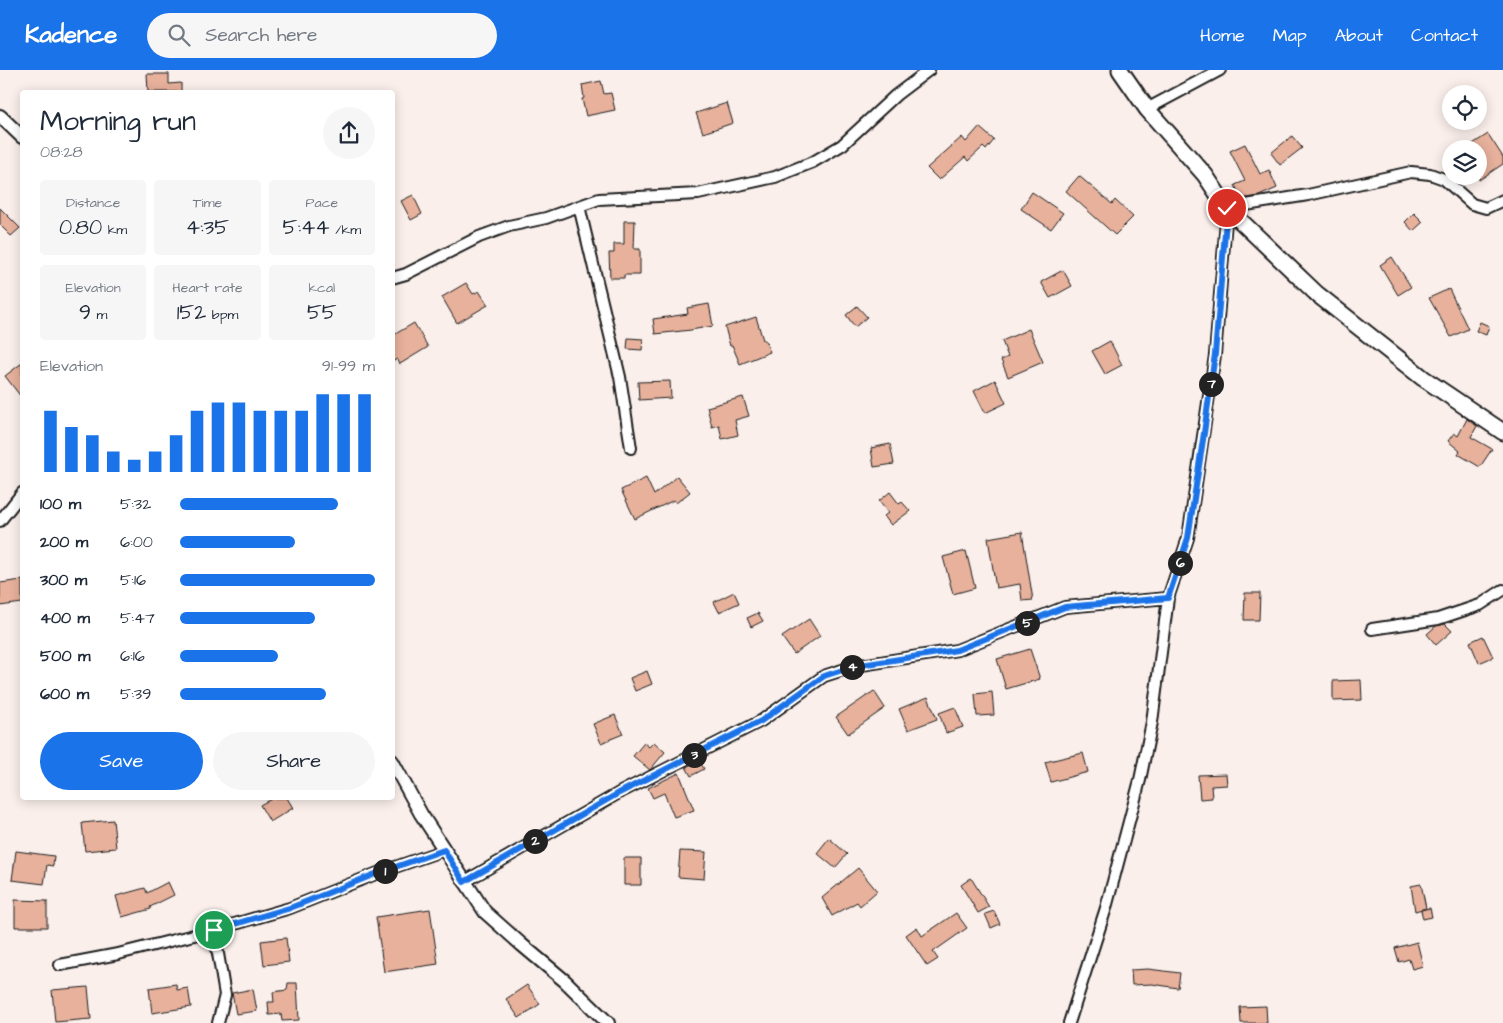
<!DOCTYPE html>
<html lang="en">
<head>
<meta charset="utf-8">
<style>
	:root { --surface:#fff; --page:#f6f6f7; --text:#1f2937; --muted:#747a83; --accent:#1a73e8 }
	body { margin:0; font-family:"Architects Daughter",sans-serif; background:var(--page); color:var(--text); height:100vh; display:flex; flex-direction:column; font-size:19px; white-space:nowrap }
	* { box-sizing:border-box; margin:0 }
	p { font-size:16px; color:var(--muted) }
	.icon { flex:none; width:28px; height:28px; fill:none; stroke:currentColor; stroke-width:2; stroke-linecap:round; stroke-linejoin:round }
	.map { position:relative; flex:1; overflow:hidden }
	.sheet { position:absolute; left:20px; top:20px; width:375px; height:710px; display:flex; flex-direction:column; background:var(--surface); border-radius:5px; box-shadow:0 2px 12px #0003 }
	.sheet>* { flex:none }
	.controls { position:absolute; left:1442px; top:15px; display:grid; gap:10px }
	.controls a { display:grid; place-items:center; width:45px; height:45px; border-radius:50%; background:var(--surface); box-shadow:0 2px 12px #0003; font-size:25px }
	.pin { position:absolute; display:grid; place-items:center; width:42px; height:42px; color:#fff; margin:-21px; border:2px solid #fff; border-radius:50%; box-shadow:0 1px 5px #0007 }
	.km { position:absolute; width:25px; height:25px; margin:-12px; border-radius:50%; background:#222; color:#fff; font-size:14px; line-height:25px; text-align:center }
	.round { display:grid; place-items:center; flex:none; width:52px; height:52px; border-radius:26px; background:var(--page) }
	.overview { display:flex; align-items:center; justify-content:space-between; height:85px; padding:0 20px }
	h1 { font-size:28px; font-weight:600; line-height:38px }
	.stats { display:grid; grid-template-columns:repeat(3,1fr); gap:8px; height:85px; padding:5px 20px }
	.stats div { display:grid; align-content:center; border-radius:5px; background:var(--page); text-align:center }
	.stats b { font-size:21px; font-weight:600 }
	.stats small { font-size:14px; font-weight:400 }
	.stats p { font-size:14px }
	.chart { height:140px; padding:10px 20px }
	.chart p { display:flex; justify-content:space-between }
	.chart svg { width:100%; height:90px; margin-top:5px; stroke:var(--accent); stroke-width:6 }
	.button { display:flex; gap:10px; margin-top:auto; padding:10px 20px }
	.button a { flex:1; height:58px; border-radius:30px; background:var(--accent); color:#fff; font-size:20px; font-weight:600; line-height:58px; text-align:center }
	.button a+a { background:var(--page); color:var(--text) }
	ul { padding:0 20px; list-style:none; font-size:16px }
	li { display:grid; grid-template-columns:80px 60px 1fr; align-items:center; height:38px }
	li i { height:12px; border-radius:6px; background:var(--accent) }
	header { display:flex; align-items:center; gap:30px; box-sizing:border-box; height:70px; padding:0 25px; background:var(--accent); color:#fff }
	header strong { font-size:24px }
	nav { display:flex; gap:28px; margin-inline-start:auto; font-size:18px }
	.search { width:350px; height:45px; background:var(--page); display:flex; align-items:center; gap:12px; box-sizing:border-box; padding:0 18px; border-radius:28px; color:var(--muted); font-size:19px }
	.map>svg:first-child { display:block }
</style>
</head>
<body>
<header>
<strong>Kadence</strong>
<div class="search"><svg class="icon" aria-label="search" viewBox="0 0 24 24"><circle cx="10" cy="10" r="6"/><path d="M15 15l6 6"/></svg>Search here</div>
<nav><a>Home</a><a>Map</a><a>About</a><a>Contact</a></nav>
</header>
<div class="map">
<svg width="1503" height="953" viewBox="0 0 1503 953">
	<rect width="100%" height="100%" fill="#faefeb"/>
	<filter id="ink" filterUnits="userSpaceOnUse"><feTurbulence type="fractalNoise" baseFrequency=".02" numOctaves="2"/><feDisplacementMap in="SourceGraphic" scale="10" xChannelSelector="R" yChannelSelector="G"/><feConvolveMatrix kernelMatrix="1 2 1 2 8 2 1 2 1" color-interpolation-filters="sRGB"/></filter>
	<g filter="url(#ink)">
		<path fill="#e7b19c" stroke="#1c1c1c" d="M147,4H169V14L181,13V22H148Z
			M601,11L604,24L611,23L615,40L586,46L582,29L584,28L582,15Z
			M727,33L733,53L703,63L696,43Z
			M979,57L994,70L986,80L983,77L968,91L965,87L939,110L927,98L962,67L966,72Z
			M1488,64L1503,87V94L1479,110V79H1465Z
			M1292,66L1302,78L1280,95L1271,83Z
			M1245,74L1260,104L1269,100L1277,118L1259,126L1241,129L1235,115L1245,111L1230,81Z
			M1079,106L1112,134L1115,130L1133,147L1115,165L1066,121Z
			M1032,122L1063,143L1051,159L1021,139Z
			M413,125L422,144L411,150L401,131Z
			M0,138L20,158L11,166L0,155Z
			M1414,143L1423,152L1413,161L1405,152Z
			M624,151H635L634,179H640V205H624V208H610L609,183H614V174H624Z
			M1392,187L1411,217L1398,225L1380,195Z
			M1063,200L1072,216L1050,228L1041,212Z
			M466,213L473,224L479,221L488,235L457,253L442,227Z
			M1449,219L1468,259L1451,267L1429,228Z
			M709,234L713,256L691,260L655,264L653,249L688,244L687,238Z
			M857,236L867,247L855,257L846,245Z
			M756,247L763,270H765L770,282L740,294L732,275L730,276L725,257Z
			M1480,252L1489,256L1486,265L1476,261Z
			M414,253L428,277L400,294L397,289L392,292V266Z
			M1029,259L1043,292L1008,307L1001,290L1008,287L1002,271Z
			M628,268L643,269L642,280L627,279Z
			M1110,271L1122,295L1105,304L1092,281Z
			M22,293V328L5,306Z
			M995,310L1006,333L985,343L974,321Z
			M670,311L671,328L639,330L638,312Z
			M743,327L749,346L735,350L738,365L722,369L719,355L712,357L707,337Z
			M1467,349L1477,356L1471,367L1492,379L1480,397L1458,384L1460,381L1448,371L1454,363L1458,366Z
			M890,374L894,394L874,397L871,378Z
			M677,406L690,422L676,433L674,430L635,449L621,420L646,408L654,425Z
			M890,422L899,434L902,432L910,441L891,455L884,446L888,443L879,431Z
			M1022,462L1033,530L1022,531L1020,514L996,518L988,468Z
			M966,481L975,518L953,524L943,487Z
			M22,510V533L0,536V513Z
			M734,522L739,533L719,542L714,532Z
			M1245,523H1260L1259,550H1244Z
			M758,543L763,551L751,557L747,548Z
			M809,549L820,566L794,584L782,567Z
			M1445,554L1452,561L1436,575L1427,564L1436,556Z
			M1483,566L1493,587L1479,593L1470,572Z
			M1030,579L1040,609L1006,619L997,589Z
			M647,601L652,614L635,621L630,608Z
			M1361,610L1362,630L1333,631V611Z
			M874,621L885,638L848,664L836,647Z
			M992,622L994,645L977,646L975,624Z
			M928,627L937,649L908,660L899,639Z
			M955,637L963,657L946,663L939,643Z
			M615,645L623,664L601,673L593,654Z
			M654,672L665,682L650,700L633,686L644,673L649,677Z
			M1083,683L1088,702L1051,712L1045,692Z
			M699,690L704,699L691,706L686,697Z
			M679,703L694,740L674,747L664,723L653,728L648,718Z
			M1226,704L1227,715L1211,716L1212,728L1200,729L1198,705Z
			M273,728H287L293,738L270,752L260,735Z
			M113,750L116,778L85,781L82,753Z
			M829,768L847,784L835,798L817,783Z
			M16,781L54,786L53,796L47,795L44,814L12,810Z
			M680,781L706,782L704,809L678,807Z
			M624,788H641V815H624Z
			M858,798L877,821L860,836L857,832L832,846L822,828Z
			M971,808L989,837L978,843L961,815Z
			M168,812L174,825L150,837L151,839L122,847L116,826L145,818L147,823Z
			M1421,814L1426,838L1415,841L1411,816Z
			M15,830L47,831V857H15Z
			M1430,838L1432,847L1423,849L1421,840Z
			M430,839L438,894L384,902L376,847Z
			M994,841L1000,854L991,858L985,844Z
			M956,843L967,858L933,882L938,889L927,896L906,865L917,857L922,866Z
			M286,868L289,892L264,895L261,871Z
			M1417,872L1423,896L1412,899L1409,889L1399,892L1395,878Z
			M1148,899L1180,903L1178,918L1152,914L1132,915L1131,900Z
			M288,913H297L299,950L282,951L281,944L269,945L268,932H274L273,922L287,920Z
			M176,914L177,920L188,918L191,937L152,943L149,918Z
			M527,915L540,934L519,948L506,929Z
			M88,917L91,949L55,952L52,920Z
			M253,919L257,941L236,944L232,923Z
			M1266,936L1267,953H1241L1240,937Z"/>
		<g fill="none" stroke-linecap="round" stroke-linejoin="round">
			<defs>
				<path id="minor" d="M1147,39L1220,0
					M579,136L620,307L631,378
					M392,208L406,204L479,167L509,156L546,148L599,129L698,124L775,107L813,92L842,75L896,25L929,0
					M0,451L22,423
					M1372,559L1438,549L1480,535L1503,520
					M464,812L619,723L761,651L824,606L855,596L957,580L1065,537L1168,528
					M214,860L225,925L218,953
					M60,895L118,884L214,860L290,838L378,803L444,780
					M1069,953L1106,838L1140,710L1152,652L1168,528L1188,468L1215,285L1227,138L1308,125L1411,102L1430,104L1444,109L1472,134L1486,138L1503,130"/>
				<path id="tertiary" d="M0,46L22,67
					M392,691L421,744L485,842L522,875L565,911L608,953"/>
				<path id="secondary" d="M1120,0L1147,39L1205,105L1227,138L1317,224L1423,308L1503,362"/>
			</defs>
			<use href="#minor" stroke="#1c1c1c" stroke-width="14"/>
			<use href="#tertiary" stroke="#1c1c1c" stroke-width="16"/>
			<use href="#secondary" stroke="#1c1c1c" stroke-width="19"/>
			<use href="#minor" stroke="#fff" stroke-width="10"/>
			<use href="#tertiary" stroke="#fff" stroke-width="12"/>
			<use href="#secondary" stroke="#fff" stroke-width="15"/>
		</g>
	</g>
	<g fill="none" stroke-linecap="round" stroke-linejoin="round" filter="url(#ink)">
		<defs>
			<path id="route" d="M214,860L290,838L378,803L444,780L464,812L619,723L761,651L824,606L855,596L957,580L1065,537L1168,528L1188,468L1204,363L1215,284L1227,138"/>
		</defs>
		<use href="#route" stroke="#fff" stroke-width="10"/>
		<use href="#route" stroke="#1a73e8" stroke-width="6"/>
	</g>
</svg>
<div class="controls">
<a><svg class="icon" aria-label="locate" viewBox="0 0 24 24"><circle cx="12" cy="12" r="6"/><path d="M12 2v4M12 18v4M2 12h4M18 12h4"/></svg></a>
<a><svg class="icon" aria-label="layers" viewBox="0 0 24 24"><path d="M12 4l9 5-9 5-9-5zM3 14l9 5 9-5"/></svg></a>
</div>
<div class="pin" style="left:214px;top:860px;background:#1e9e55"><svg class="icon" aria-label="arrive" viewBox="0 0 24 24"><path d="M6 21V4h12l-3 4 3 4H6"/></svg></div>
<div class="pin" style="left:1227px;top:138px;background:#d93025"><svg class="icon" aria-label="check" viewBox="0 0 24 24"><path d="M5 12l5 5 9-10"/></svg></div>
<b class="km" style="left:385px;top:801px">1</b>
<b class="km" style="left:535px;top:771px">2</b>
<b class="km" style="left:694px;top:685px">3</b>
<b class="km" style="left:852px;top:597px">4</b>
<b class="km" style="left:1027px;top:553px">5</b>
<b class="km" style="left:1180px;top:493px">6</b>
<b class="km" style="left:1211px;top:314px">7</b>
<section class="sheet">
<div class="overview"><div><h1>Morning run</h1><p>08:28</p></div><a class="round"><svg class="icon" aria-label="share" viewBox="0 0 24 24"><path d="M12 15V3M7 8l5-5 5 5M5 13v7h14v-7"/></svg></a></div>
<div class="stats">
<div><p>Distance</p><b>0.80<small> km</small></b></div>
<div><p>Time</p><b>4:35</b></div>
<div><p>Pace</p><b>5:44<small> /km</small></b></div>
</div>
<div class="stats">
<div><p>Elevation</p><b>9<small> m</small></b></div>
<div><p>Heart rate</p><b>152<small> bpm</small></b></div>
<div><p>kcal</p><b>55</b></div>
</div>
<div class="chart"><p><span>Elevation</span>91–99 m</p>
<svg viewBox="0 0 160 44" preserveAspectRatio="none"><path d="M5 44V14M15 44V22M25 44V26M35 44V34M45 44V38M55 44V34M65 44V26M75 44V14M85 44V10M95 44V10M105 44V14M115 44V14M125 44V14M135 44V6M145 44V6M155 44V6"/></svg>
</div>
<ul>
<li><b>100 m</b>5:32<i style="width:81%"></i></li>
<li><b>200 m</b>6:00<i style="width:59%"></i></li>
<li><b>300 m</b>5:16<i style="width:100%"></i></li>
<li><b>400 m</b>5:47<i style="width:69%"></i></li>
<li><b>500 m</b>6:16<i style="width:50%"></i></li>
<li><b>600 m</b>5:39<i style="width:75%"></i></li>
</ul>
<div class="button"><a>Save</a><a>Share</a></div>
</section>
</div>
</body>
</html>
